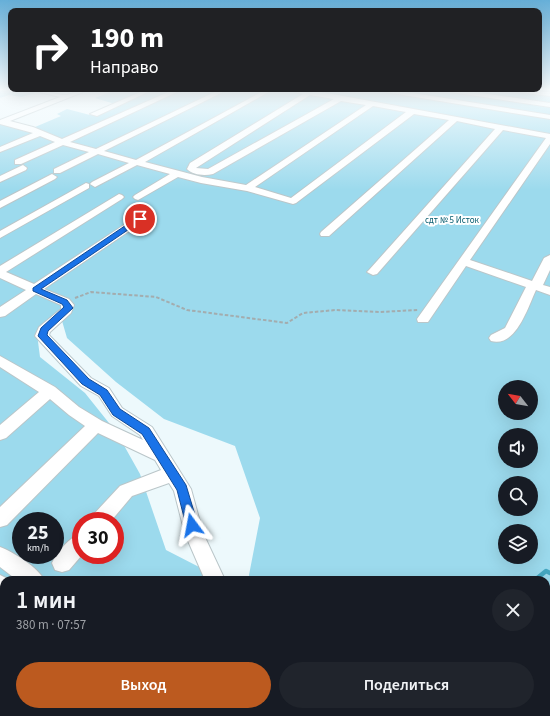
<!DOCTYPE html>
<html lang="ru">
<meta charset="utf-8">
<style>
:root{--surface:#171b24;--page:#20242c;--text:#f1f3f6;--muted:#9ea1a6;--accent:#bc5a1f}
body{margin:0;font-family:"Source Sans 3",sans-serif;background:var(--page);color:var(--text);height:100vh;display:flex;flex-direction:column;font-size:15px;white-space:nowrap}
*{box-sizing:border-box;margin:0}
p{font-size:13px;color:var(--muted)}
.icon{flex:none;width:22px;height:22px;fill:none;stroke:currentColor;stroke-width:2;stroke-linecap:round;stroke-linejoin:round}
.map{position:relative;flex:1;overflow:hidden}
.side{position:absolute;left:0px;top:576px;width:550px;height:140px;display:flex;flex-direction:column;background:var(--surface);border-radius:12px 12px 0 0;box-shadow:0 4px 16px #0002}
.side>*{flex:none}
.banner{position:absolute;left:8px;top:8px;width:534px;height:84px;border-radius:8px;box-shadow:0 4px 16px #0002;background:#202124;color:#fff;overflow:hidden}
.needle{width:26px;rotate:301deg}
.buttons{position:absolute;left:498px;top:380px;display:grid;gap:8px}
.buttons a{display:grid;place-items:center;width:40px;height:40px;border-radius:50%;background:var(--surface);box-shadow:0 4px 16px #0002;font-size:20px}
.speed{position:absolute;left:12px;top:512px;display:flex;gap:8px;font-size:20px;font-weight:700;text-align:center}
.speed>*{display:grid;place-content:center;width:52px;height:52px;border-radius:50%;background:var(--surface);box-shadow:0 4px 16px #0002;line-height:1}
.speed small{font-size:10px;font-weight:400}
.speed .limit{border:6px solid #d22;background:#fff;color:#111}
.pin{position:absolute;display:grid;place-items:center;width:34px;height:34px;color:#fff;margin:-17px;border:2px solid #fff;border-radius:50%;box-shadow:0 1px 4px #0007}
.me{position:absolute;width:44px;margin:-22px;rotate:347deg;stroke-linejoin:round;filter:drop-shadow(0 0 3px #0008)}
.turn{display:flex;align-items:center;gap:14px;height:84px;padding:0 16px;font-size:18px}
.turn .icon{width:52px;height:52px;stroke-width:2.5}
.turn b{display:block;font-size:28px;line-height:34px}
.round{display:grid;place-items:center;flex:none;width:42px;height:42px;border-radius:21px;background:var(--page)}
.overview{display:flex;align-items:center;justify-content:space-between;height:68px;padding:0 16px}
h1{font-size:24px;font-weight:600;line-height:30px}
.cta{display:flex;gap:8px;margin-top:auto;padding:8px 16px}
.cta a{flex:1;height:46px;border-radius:24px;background:var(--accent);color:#fff;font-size:16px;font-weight:600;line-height:46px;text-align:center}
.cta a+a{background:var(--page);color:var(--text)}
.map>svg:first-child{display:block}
.green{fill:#9cdaed;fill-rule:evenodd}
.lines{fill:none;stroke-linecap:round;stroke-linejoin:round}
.stream{stroke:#44a7c1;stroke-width:4.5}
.minor-casing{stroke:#bac6c9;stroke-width:2}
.path{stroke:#a3acae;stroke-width:2;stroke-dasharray:3.5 2;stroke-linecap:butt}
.minor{fill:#fff;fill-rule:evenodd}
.route{fill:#1a73e8;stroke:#114b97}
.labels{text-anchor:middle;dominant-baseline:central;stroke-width:4;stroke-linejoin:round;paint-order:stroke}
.far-park-label{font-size:9px;fill:#035a6d;stroke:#fff}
</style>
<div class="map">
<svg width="550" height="716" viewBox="0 0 550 716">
<rect width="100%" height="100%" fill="#edf9fc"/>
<path class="green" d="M 0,90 L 44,90 L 22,97 L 9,95 L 0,98 Z
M 115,90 C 124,90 143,93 150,90 L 550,90 L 550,716 L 495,716 L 489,712 L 546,712 L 546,580 L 250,580 L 249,575 L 260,518 L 235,446 L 164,419 L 116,382 L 67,338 L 60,314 L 37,334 L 40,357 L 85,393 L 117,433 L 140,474 L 166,550 L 203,569 L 207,580 L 4,580 L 4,712 L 195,712 L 201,716 L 0,716 L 0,124 L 28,130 L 61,116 L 57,114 L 67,109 L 90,115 L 115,104 L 95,98 ZM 505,387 L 531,387 L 531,413 L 505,413 ZM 505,435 L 531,435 L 531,461 L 505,461 ZM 505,483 L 531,483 L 531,509 L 505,509 ZM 21,521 L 55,521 L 55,555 L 21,555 ZM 81,521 L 115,521 L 115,555 L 81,555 ZM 505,531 L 531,531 L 531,557 L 505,557 Z"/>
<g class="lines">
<path class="stream" d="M 535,580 L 546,571 L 550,573
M 546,655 L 550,660
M 548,716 L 550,716"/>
<defs>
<path id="minor" d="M 31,90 C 43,88 54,95 66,95 C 74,94 80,89 88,90 L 10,121 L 33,127 L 62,139 L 173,90 L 180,90 L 179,91 L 70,142 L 96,149 L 219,90 L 226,90 L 225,91 L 104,151 L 136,160 L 265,90 L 272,90 L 145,162 L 202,177 L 246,185 L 366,105 L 341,101 L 213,174 C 204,176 193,175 187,169 L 190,163 L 303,94 L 292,91 L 291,90 L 310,90 L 550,134 L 550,144 L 470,260 L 532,281 L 544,258 L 550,255 L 550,270 L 543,285 L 550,287 L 550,295 L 536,290 C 528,307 516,348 491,341 L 489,338 L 491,335 L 505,328 L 526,287 L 466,266 L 428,322 L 418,322 L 417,319 L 546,138 L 503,130 L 377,274 L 373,275 L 367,272 L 369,270 L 495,129 L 457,121 L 329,236 L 321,236 L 320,234 L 321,232 L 449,120 L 414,114 L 296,203 L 293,204 L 247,191 L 201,183 L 178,177 L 138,200 L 135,199 L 133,197 L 135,195 L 170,174 L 137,165 L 95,187 L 90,184 L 92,182 L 129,163 L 98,154 L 60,173 L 54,173 L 54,169 L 89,152 L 63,145 L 21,164 L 15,164 L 15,160 L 55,142 L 40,136 L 0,152 L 0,147 L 33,133 L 0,124 L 0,120 L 60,97 ZM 310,95 L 334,99 L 208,169 L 196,168 ZM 373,106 L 406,112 L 291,198 L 255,187 Z
M 145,90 L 152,90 L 97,116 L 90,114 Z
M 382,90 L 394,90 L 550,115 L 550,119 L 385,92 Z
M 448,90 L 461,90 L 550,103 L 550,107 L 451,92 Z
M 515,90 L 550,92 L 550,96 L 518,92 Z
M 23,165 L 27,168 L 26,170 L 0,182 L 0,176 Z
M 52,174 L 57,177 L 55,179 L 0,208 L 0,201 Z
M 86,183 L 89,184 L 89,188 L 0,238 L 0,231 Z
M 119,194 L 122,195 L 124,197 L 122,199 L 6,272 L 34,284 L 136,217 L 144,217 L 145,219 L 144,221 L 44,289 L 69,299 L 74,305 L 71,313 L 50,332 L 49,335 L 91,378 L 109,388 L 122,408 L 152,427 L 191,489 L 203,533 L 225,580 L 205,580 L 185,534 L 174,491 L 169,483 L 132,496 L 111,521 L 91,521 L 93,515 L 120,486 L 161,470 L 155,460 L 98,433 L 7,525 L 0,527 L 0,507 L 85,426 L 69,415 L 50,399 L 6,438 L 0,440 L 0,425 L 39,392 L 0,367 L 0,356 L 55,387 L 79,407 L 102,421 L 143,440 L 140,435 L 112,416 L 99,396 L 81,386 L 35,336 L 39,327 L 61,309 L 61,305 L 36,294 L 5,316 L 0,317 L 0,307 L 26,290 L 0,278 L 0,266 Z
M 81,533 L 82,555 L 69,570 L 62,572 L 55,570 L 52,563 C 57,552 69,538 81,533 Z
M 0,547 C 13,552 39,568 44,580 L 17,580 L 0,567 Z
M 0,575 L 10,580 L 4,580 L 4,598 L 0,596 Z
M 5,712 L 31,712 L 29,716 L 3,716 Z
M 155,712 L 182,712 L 184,716 L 157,716 Z
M 209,712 L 238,712 L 240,716 L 211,716 Z"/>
</defs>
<use href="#minor" class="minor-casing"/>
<path class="path" d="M 75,298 L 91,292 L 156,297 L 187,310 L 287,323 L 303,313 L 336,310 L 379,312 L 418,310"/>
<use href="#minor" class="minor"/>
</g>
<linearGradient id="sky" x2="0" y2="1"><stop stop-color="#66afd8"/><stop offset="0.47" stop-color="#f7fcfe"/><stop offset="1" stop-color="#f7fcfe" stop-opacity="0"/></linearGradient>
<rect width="550" height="190" fill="url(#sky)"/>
<path class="route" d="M 138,217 L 144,219 L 41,289 L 67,300 L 73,308 L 48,331 L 47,335 L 89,379 L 107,390 L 120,409 L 149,428 L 186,485 L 198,525 L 196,529 L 192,530 L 187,529 L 186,525 L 177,490 L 142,434 L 113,415 L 100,395 L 82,384 L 38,336 L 41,328 L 64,307 L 62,304 L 33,291 L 33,288 Z"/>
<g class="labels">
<g class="far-park-label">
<text x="452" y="220">сдт № 5 Исток</text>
</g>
</g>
</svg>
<div class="buttons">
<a><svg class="needle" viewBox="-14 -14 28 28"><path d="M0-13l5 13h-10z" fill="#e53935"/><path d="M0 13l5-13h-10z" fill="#9ea1a6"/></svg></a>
<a><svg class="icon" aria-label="sound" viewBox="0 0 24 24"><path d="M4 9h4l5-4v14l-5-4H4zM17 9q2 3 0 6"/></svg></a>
<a><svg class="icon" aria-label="search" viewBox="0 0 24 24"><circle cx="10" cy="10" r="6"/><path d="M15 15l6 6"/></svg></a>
<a><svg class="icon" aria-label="layers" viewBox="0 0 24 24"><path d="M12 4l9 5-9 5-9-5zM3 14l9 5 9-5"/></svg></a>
</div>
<div class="speed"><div>25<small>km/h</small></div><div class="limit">30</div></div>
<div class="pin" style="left:140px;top:219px;background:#d93025"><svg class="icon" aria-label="arrive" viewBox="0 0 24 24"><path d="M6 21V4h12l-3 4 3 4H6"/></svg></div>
<svg class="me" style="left:192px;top:525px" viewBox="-20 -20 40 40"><path d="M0-17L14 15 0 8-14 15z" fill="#1a73e8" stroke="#fff" stroke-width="4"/></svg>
<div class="banner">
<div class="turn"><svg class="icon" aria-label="right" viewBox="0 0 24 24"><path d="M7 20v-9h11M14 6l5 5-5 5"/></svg><div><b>190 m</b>Направо</div></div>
</div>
<section class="side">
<div class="overview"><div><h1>1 мин</h1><p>380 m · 07:57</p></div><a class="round"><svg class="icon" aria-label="close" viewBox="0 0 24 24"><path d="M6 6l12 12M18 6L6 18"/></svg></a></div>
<div class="cta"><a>Выход</a><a>Поделиться</a></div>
</section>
</div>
